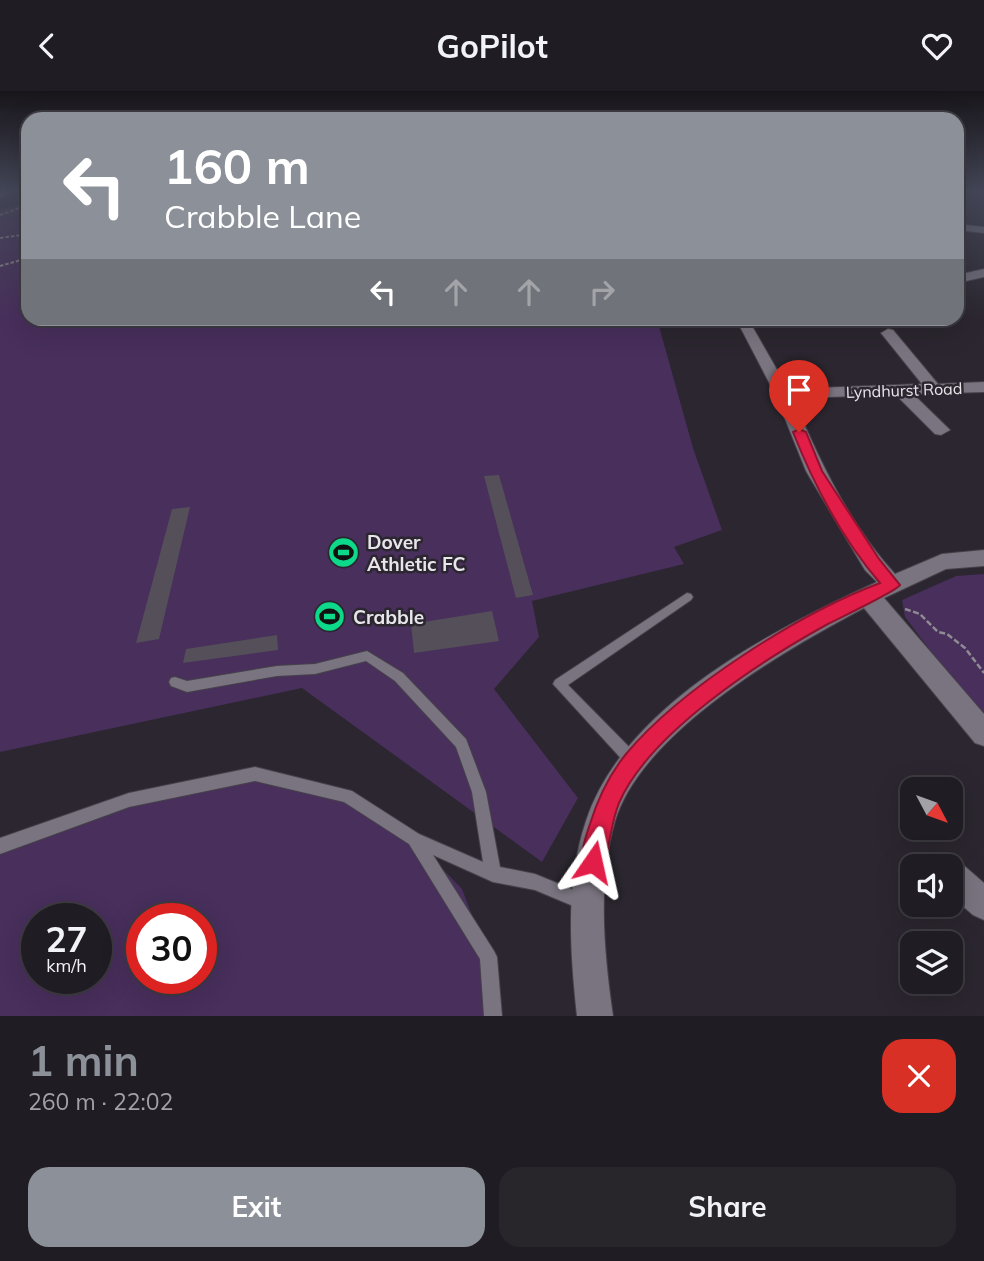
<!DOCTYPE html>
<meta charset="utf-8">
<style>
:root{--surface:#201c23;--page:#28252b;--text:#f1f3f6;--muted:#a2a1a6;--line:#3d3a41;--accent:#8c9099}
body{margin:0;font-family:Mulish,sans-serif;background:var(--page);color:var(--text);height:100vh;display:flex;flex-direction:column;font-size:26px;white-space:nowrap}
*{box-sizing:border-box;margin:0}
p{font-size:23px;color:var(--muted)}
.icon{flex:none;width:38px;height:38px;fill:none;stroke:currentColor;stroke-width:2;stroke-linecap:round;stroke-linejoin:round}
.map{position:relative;height:925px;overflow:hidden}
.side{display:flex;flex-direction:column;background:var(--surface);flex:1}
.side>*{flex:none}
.top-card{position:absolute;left:21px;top:21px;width:943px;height:214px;border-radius:21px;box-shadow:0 7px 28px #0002,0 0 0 2px var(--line);background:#8c9099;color:#fff;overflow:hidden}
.needle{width:46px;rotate:131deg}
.fabs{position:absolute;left:900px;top:686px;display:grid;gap:14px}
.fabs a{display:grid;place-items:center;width:63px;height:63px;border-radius:14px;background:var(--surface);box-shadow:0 7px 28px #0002,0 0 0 2px var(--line);font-size:35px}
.speed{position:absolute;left:21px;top:812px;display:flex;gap:14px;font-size:35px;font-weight:700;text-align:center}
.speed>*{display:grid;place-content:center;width:91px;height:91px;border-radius:50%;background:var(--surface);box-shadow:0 7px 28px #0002,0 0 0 2px var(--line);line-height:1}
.speed small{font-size:18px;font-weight:400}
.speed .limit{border:10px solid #d22;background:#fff;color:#111}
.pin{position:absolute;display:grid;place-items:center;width:60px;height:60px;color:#fff;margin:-72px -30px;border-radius:50% 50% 50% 0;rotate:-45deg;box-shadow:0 0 7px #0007}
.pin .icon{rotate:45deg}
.me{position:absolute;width:77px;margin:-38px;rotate:11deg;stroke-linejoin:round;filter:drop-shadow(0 0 5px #0008)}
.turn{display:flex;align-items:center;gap:24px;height:147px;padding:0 28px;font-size:32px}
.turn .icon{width:91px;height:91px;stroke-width:2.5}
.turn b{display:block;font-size:49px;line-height:60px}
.lanes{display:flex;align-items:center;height:66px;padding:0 28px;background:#0003;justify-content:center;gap:35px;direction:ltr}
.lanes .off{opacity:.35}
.round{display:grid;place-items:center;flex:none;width:74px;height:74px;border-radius:21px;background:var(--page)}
.summary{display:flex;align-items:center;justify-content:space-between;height:119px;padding:0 28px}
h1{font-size:42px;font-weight:700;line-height:52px;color:var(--accent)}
.cta{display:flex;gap:14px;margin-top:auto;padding:14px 28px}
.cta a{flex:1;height:80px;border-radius:21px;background:var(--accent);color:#fff;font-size:28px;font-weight:700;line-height:80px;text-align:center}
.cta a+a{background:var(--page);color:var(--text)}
header{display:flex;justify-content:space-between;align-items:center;height:91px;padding:0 28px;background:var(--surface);font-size:32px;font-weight:700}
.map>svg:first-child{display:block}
.green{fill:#482f5c;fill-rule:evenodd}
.building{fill:#544f59}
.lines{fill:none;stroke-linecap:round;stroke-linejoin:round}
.lane-casing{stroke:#46424a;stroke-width:2}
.street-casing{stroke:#46424a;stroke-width:2}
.path-far1{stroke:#8f8b92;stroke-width:2;stroke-dasharray:3.5 2;stroke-linecap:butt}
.path{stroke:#8f8b92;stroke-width:2.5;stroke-dasharray:6 2.5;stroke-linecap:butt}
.lane{fill:#79747f;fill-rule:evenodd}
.street{fill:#79747f;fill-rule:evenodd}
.route{fill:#e11d48;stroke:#92132f;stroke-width:2}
.labels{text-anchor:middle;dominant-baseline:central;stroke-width:5;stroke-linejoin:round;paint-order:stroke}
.far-street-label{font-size:16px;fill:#e8e5eb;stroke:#2b262f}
.poi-label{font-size:19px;font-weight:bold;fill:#e8e5eb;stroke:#2b262f;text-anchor:start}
</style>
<header><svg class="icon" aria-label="back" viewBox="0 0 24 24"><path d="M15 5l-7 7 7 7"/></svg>GoPilot<svg class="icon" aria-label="heart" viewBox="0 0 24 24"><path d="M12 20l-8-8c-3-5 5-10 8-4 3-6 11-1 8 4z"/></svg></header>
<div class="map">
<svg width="984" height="925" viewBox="0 0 984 925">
<rect width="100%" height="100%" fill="#2b262f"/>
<path class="green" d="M 28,111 L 28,228 L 657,228 L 693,357 L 722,439 L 674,456 L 684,473 L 532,510 L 539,546 L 494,598 L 578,707 L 542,771 L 302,597 L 0,661 L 0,119 Z
M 984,483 L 984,631 L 905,526 L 902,509 L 956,485 Z
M 255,683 L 347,705 L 414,748 L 462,798 L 488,866 L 493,925 L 0,925 L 0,755 L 129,709 ZM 37,828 L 96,828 L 96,887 L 37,887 ZM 142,828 L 201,828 L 201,887 L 142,887 Z"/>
<path class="building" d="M 499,384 L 533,504 L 516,507 L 484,385 Z
M 190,416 L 159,548 L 136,552 L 172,418 Z
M 492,520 L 499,550 L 414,562 L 411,533 Z
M 277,544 L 278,559 L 183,572 L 186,558 Z"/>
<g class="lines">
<defs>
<path id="lane" d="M 687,502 L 691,503 L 693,506 L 691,509 L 568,594 L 638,665 L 640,670 L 638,675 L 633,677 L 628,675 L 553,593 L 555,589 Z
M 367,560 L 403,582 L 466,648 L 486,701 L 500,776 L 535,783 L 591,806 L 593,812 L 591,818 L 585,820 L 535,799 L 493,791 L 433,764 L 494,860 L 497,866 L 502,925 L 484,925 L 480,868 L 409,753 L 344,711 L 255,690 L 129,716 L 0,763 L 0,747 L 129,702 L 255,676 L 352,700 L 419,743 L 483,771 L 472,701 L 456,656 L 395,590 L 366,570 L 315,583 L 277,585 L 187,601 L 171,595 L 169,591 L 171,587 L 175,586 L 187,590 L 277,575 L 315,573 Z"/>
<path id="street" d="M 0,101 L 15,101 L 0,106 Z
M 957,133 L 984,136 L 984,142 L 957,139 Z
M 984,178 L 984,186 L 957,192 L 957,184 Z
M 736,228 L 748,228 L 788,298 L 922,293 L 881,242 L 888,238 L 893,239 L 938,293 L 984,291 L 984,301 L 913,303 L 950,339 L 941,344 L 935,343 L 896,304 L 793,307 C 819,369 849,433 895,483 L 942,463 L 984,459 L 984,475 L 946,478 L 884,507 L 984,623 L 984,655 L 975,652 L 864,517 C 786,558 642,641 615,730 C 597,792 604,862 613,925 L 577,925 C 570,861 565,792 586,730 C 624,614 774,538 877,491 L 865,479 L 806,380 L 775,303 Z
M 950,767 L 961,772 L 984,792 L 984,829 L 973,824 L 950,804 L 950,775 L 938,775 Z"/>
</defs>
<use href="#lane" class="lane-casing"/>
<use href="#street" class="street-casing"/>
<path class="path-far1" d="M 0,124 L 28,114
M 0,147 L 28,143
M 0,175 L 28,167"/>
<path class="path" d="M 905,518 L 920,523 L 938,541 L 947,543 L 965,557 L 984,582"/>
<use href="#lane" class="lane"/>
<use href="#street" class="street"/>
</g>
<linearGradient id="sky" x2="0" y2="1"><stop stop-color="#18151a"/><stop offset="0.44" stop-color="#444758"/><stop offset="1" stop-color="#444758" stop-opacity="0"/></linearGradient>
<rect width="984" height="230" fill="url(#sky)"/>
<path class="route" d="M 799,338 L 806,341 L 822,380 L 879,468 L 900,494 C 897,500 837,528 826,534 C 761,570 649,642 619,712 C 610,734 610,758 602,779 L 593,782 L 585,779 C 579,764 585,748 590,733 C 598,707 609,684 626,663 C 681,597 800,522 880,492 C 843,449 814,394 793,341 Z"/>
<defs>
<symbol id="stadium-disc" viewBox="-11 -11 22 22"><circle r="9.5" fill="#0dd98a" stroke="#2b262f"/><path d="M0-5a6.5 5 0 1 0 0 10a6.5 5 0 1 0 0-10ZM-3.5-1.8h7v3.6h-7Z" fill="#111"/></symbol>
</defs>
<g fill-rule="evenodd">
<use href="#stadium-disc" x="326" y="444" width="35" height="35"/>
<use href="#stadium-disc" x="312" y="508" width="35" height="35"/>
</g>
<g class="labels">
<g class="far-street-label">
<text transform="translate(904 299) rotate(-2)">Lyndhurst Road</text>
</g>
<g class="poi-label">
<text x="367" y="451">Dover<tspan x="367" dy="22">Athletic FC</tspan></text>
<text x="353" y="526">Crabble</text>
</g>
</g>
</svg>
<div class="fabs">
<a><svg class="needle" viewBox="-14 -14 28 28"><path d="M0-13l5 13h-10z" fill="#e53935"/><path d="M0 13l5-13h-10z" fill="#a2a1a6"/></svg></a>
<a><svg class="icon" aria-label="sound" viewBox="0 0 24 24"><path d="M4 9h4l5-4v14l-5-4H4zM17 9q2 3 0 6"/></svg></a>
<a><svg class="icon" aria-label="layers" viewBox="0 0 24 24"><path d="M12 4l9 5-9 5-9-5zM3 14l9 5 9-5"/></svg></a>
</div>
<div class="speed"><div>27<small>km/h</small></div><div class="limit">30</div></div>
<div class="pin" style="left:799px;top:341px;background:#d93025"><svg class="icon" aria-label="arrive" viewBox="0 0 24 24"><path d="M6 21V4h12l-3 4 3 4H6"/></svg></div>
<svg class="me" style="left:593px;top:771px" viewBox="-20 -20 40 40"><path d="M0-17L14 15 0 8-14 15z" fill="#e11d48" stroke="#fff" stroke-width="4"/></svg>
<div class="top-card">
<div class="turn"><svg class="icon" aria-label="left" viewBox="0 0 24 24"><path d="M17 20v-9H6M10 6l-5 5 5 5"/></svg><div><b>160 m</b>Crabble Lane</div></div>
<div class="lanes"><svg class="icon" aria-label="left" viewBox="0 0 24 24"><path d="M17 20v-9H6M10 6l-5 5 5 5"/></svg><svg class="icon off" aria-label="ahead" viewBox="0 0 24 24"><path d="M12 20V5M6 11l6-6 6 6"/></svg><svg class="icon off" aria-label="ahead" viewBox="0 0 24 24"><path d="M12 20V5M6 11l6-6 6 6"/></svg><svg class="icon off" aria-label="right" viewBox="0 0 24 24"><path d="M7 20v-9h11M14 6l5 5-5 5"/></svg></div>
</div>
</div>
<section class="side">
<div class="summary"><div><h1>1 min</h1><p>260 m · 22:02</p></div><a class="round" style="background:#d93025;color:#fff"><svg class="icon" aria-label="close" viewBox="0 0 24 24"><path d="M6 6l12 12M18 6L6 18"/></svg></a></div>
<div class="cta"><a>Exit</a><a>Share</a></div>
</section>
